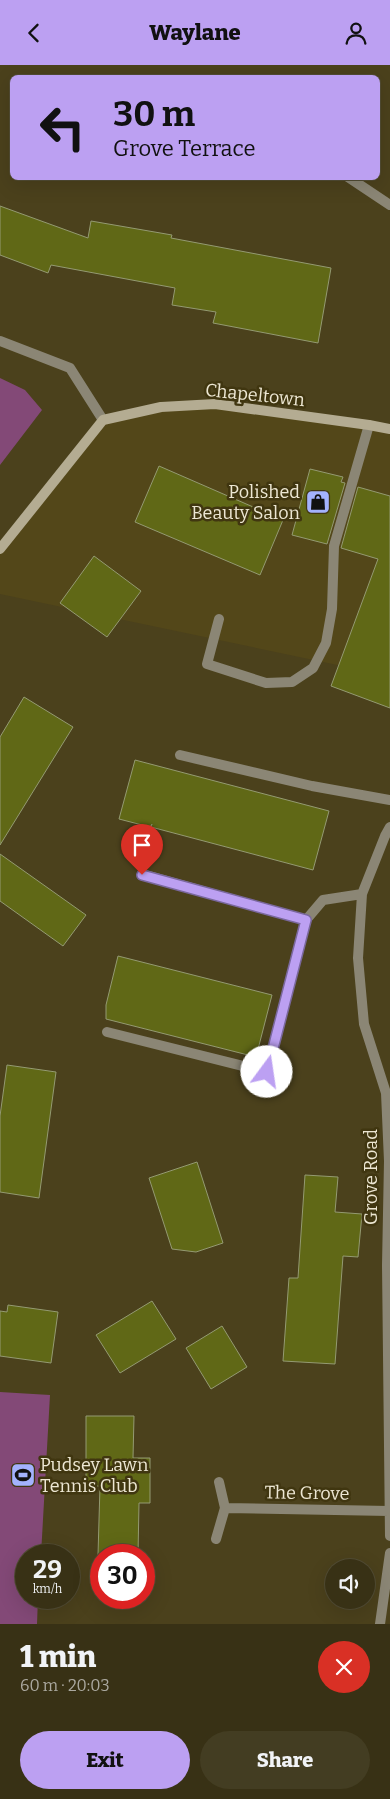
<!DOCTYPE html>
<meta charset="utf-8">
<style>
:root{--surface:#383115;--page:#433d22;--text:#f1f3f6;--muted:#aba9a0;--line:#524c34;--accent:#bca0f2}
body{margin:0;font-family:Bitter,serif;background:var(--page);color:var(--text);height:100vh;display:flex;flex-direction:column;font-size:19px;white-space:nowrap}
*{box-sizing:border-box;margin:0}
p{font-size:16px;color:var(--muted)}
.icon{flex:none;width:28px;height:28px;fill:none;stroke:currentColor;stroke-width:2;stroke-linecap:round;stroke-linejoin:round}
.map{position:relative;height:1559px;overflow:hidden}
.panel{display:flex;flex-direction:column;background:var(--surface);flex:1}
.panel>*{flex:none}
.guide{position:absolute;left:10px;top:10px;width:370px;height:105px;border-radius:8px;box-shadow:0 5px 20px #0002,0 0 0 1px var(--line);background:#bca0f2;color:#111;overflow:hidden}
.fabs{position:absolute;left:325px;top:1494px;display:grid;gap:10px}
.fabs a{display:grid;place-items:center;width:50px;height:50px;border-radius:50%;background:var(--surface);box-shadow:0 5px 20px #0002,0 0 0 1px var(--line);font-size:25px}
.speed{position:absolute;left:15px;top:1479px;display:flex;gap:10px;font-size:25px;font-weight:700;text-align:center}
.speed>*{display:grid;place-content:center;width:65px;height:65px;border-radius:50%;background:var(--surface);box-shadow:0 5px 20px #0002,0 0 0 1px var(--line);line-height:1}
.speed small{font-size:12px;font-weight:400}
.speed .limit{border:8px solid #d22;background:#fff;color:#111}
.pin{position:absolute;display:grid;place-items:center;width:42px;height:42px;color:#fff;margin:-51px -21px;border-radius:50% 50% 50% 0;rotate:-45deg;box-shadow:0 0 5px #0007}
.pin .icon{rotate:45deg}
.me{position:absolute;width:55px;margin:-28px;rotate:14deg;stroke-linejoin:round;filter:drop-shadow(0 0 4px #0008)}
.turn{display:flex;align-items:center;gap:18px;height:105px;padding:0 20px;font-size:22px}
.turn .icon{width:65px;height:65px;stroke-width:2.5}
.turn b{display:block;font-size:35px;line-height:42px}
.round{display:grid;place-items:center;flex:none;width:52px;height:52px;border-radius:26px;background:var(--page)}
.overview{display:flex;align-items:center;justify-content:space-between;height:85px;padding:0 20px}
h1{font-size:30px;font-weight:800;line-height:38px}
.action{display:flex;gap:10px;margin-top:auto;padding:10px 20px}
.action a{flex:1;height:58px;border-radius:30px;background:var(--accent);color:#111;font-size:20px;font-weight:800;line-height:58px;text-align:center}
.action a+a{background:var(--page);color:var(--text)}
header{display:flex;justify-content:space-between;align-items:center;height:65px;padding:0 20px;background:var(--accent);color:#111;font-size:22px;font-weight:800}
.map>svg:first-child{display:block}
.built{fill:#534719}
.green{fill:#834977}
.building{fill:#606816;stroke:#949a72}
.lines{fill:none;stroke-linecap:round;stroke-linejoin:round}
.service{stroke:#8b8675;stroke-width:10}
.minor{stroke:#8b8675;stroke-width:10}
.secondary{stroke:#b4ac92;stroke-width:10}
.route-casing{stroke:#7a689d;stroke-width:12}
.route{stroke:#bca0f2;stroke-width:9}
.labels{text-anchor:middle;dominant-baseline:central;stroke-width:5;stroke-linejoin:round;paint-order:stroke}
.street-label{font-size:18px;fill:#ede7d3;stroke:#403610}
.poi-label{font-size:18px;fill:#ede7d3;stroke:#403610;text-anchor:end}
</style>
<header><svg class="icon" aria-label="back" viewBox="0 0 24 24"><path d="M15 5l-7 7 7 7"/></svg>Waylane<svg class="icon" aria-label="person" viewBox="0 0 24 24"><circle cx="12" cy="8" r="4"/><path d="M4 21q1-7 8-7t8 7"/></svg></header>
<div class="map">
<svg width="390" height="1559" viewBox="0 0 390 1559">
<rect width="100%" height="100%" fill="#4b411c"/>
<path class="built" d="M 215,339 L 388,364 L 390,358 L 390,611 L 0,529 L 0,484 L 103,355 Z"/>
<path class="green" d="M 0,313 L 25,325 L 42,345 L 0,400 Z
M 0,1327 L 50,1330 L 41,1490 L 26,1490 L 26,1532 L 38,1533 L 37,1559 L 0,1559 Z"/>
<path class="building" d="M 0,141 L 88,173 L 91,156 L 172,170 L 171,173 L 331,203 L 318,278 L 213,258 L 216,247 L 172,240 L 175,223 L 51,200 L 48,208 L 0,190 Z
M 159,401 L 283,455 L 260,510 L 135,457 Z
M 310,404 L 343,412 L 341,417 L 345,418 L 327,479 L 292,470 Z
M 358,422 L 390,431 L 390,643 L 331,621 L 378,494 L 341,483 Z
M 94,491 L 141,526 L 107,572 L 60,538 Z
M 24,632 L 73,662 L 0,780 L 0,672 Z
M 135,695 L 329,746 L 313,805 L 151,762 L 152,759 L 150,762 L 119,754 Z
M 0,789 L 86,850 L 63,881 L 0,836 Z
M 118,891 L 272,930 L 256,992 L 106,954 L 106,940 Z
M 7,1000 L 56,1007 L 39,1133 L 0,1127 L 0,1051 Z
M 197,1097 L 223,1178 L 196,1187 L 172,1184 L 149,1113 Z
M 305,1110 L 338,1112 L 335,1147 L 362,1149 L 358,1192 L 343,1191 L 335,1299 L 283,1296 L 289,1213 L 298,1213 Z
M 152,1236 L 176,1274 L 120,1308 L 96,1270 Z
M 8,1240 L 58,1247 L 51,1298 L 0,1291 L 0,1246 L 7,1247 Z
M 222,1261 L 247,1302 L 211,1324 L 186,1283 Z
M 86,1351 L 134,1351 L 133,1393 L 150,1393 L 150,1438 L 139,1438 L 138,1490 L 98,1490 L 100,1421 L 86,1421 Z"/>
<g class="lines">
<path class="service" d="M 219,554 L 207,599 L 266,618 L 292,617 L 313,603 L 326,578 L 332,544 L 334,481 L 369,360
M 180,690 L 312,721 L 390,735"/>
<path class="minor" d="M 348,112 L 390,140
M 0,276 L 70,303 L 103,355
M 390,762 L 385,771 L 362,829 L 358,893 L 364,959 L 386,1028 L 389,1096 L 387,1200 L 390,1471
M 142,809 L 306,855 L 323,835 L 362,829
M 107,967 L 267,1007 L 306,855
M 225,1443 L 389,1446
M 216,1474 L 225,1443 L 219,1417
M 380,1559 L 390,1488"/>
<path class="secondary" d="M 0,484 L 103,355 L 161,342 L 215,339 L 369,360 L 390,364"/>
</g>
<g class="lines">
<defs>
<path id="route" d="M 142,810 L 306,855 L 267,1007"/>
</defs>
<use href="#route" class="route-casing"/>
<use href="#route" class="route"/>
</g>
<defs>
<symbol id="shop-square" viewBox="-11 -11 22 22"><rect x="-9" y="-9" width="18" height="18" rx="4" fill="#a3b2fd" stroke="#403610"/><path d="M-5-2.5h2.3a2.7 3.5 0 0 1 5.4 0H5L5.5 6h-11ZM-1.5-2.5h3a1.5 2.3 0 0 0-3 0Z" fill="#111"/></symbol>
<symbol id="stadium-square" viewBox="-11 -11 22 22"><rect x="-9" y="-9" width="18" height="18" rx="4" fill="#a3b2fd" stroke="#403610"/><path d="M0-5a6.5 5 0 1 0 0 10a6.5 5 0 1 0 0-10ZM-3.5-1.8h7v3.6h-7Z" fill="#111"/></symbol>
</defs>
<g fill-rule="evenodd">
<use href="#shop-square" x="304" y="423" width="28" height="28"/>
<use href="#stadium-square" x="9" y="1396" width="28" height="28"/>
</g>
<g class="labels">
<g class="street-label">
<text transform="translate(255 330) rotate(6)">Chapeltown</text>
<text transform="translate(371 1112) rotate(-90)">Grove Road</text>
<text transform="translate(307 1428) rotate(1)">The Grove</text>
</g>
<g class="poi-label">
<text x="300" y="427">Polished<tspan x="300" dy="21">Beauty Salon</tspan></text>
<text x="40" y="1400" text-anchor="start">Pudsey Lawn<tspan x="40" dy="21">Tennis Club</tspan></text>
</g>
</g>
</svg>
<div class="fabs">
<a><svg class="icon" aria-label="sound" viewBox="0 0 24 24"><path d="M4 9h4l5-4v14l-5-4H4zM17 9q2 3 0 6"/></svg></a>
</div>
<div class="speed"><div>29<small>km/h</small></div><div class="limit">30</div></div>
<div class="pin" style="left:142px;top:810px;background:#d93025"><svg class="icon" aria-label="arrive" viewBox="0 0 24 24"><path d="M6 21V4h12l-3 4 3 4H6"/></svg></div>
<svg class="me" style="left:267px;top:1007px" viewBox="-20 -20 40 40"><circle r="19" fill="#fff"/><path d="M0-13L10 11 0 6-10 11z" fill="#bca0f2"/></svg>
<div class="guide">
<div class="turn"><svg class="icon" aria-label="left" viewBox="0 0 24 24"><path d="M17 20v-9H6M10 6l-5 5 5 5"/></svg><div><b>30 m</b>Grove Terrace</div></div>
</div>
</div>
<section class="panel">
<div class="overview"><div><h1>1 min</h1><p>60 m · 20:03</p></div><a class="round" style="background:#d93025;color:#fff"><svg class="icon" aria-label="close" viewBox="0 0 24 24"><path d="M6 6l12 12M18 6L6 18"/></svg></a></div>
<div class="action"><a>Exit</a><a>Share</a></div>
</section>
